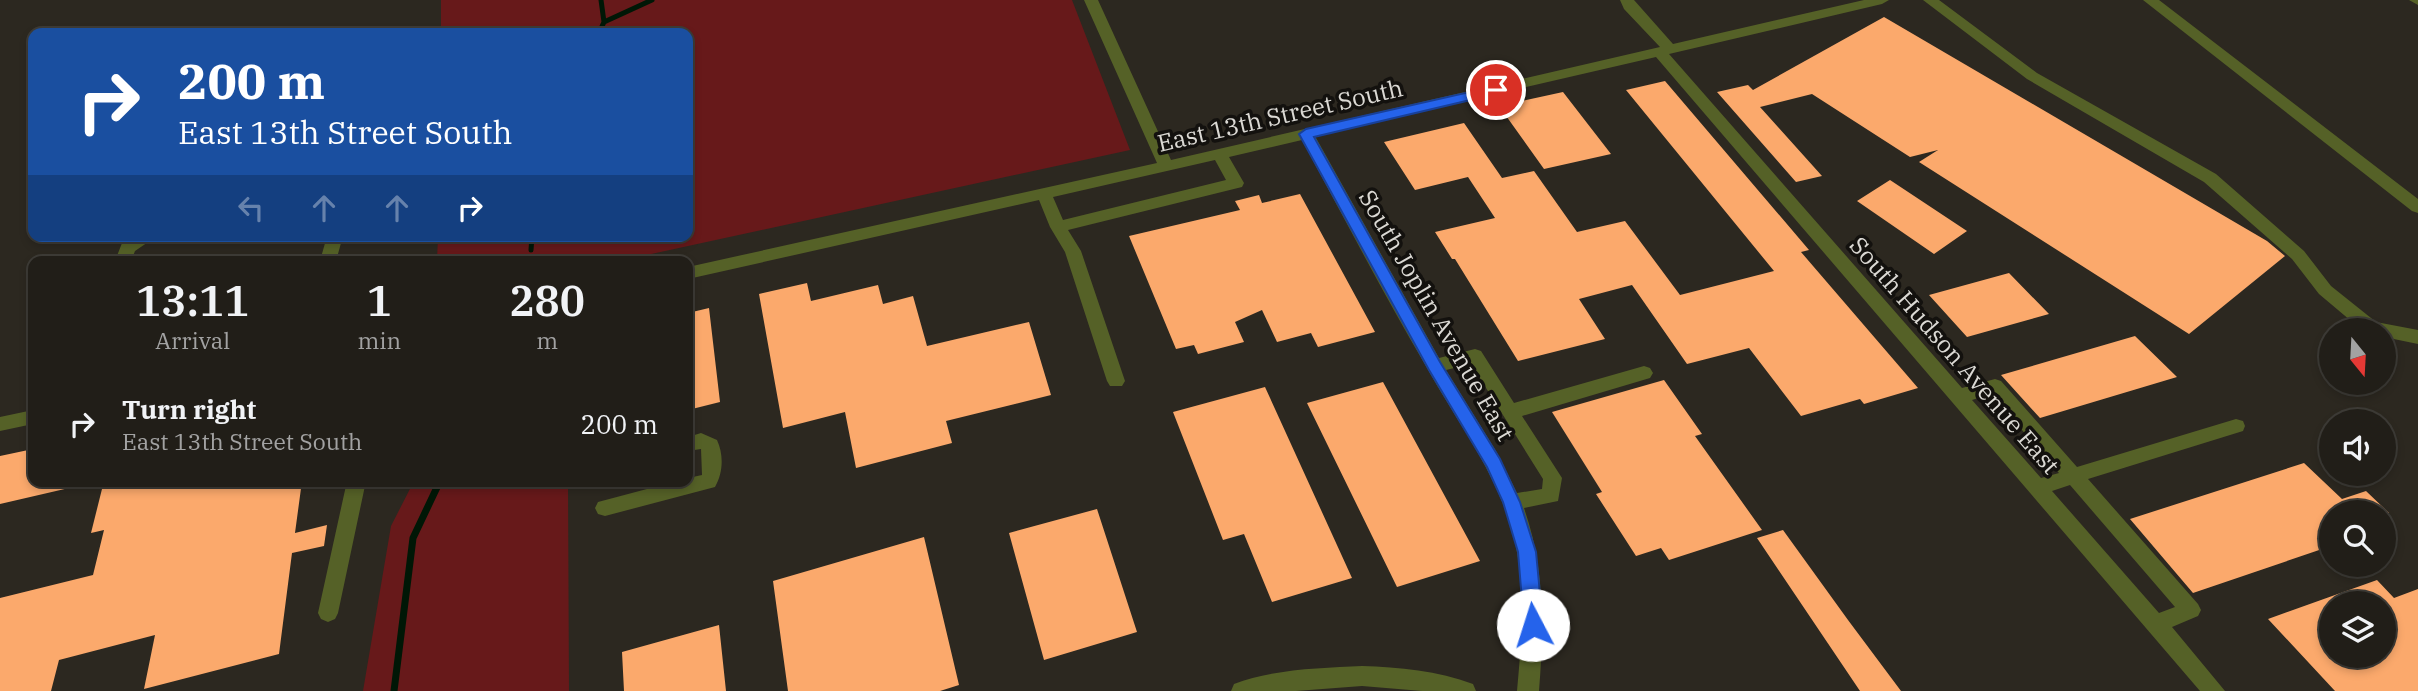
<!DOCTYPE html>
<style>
:root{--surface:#211e18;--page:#2d2b25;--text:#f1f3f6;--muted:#a2a2a2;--line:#3e3c37}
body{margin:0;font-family:"IBM Plex Serif",serif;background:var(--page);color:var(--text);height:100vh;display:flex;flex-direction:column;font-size:26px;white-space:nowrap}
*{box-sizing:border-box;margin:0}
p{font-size:23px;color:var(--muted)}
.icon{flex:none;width:38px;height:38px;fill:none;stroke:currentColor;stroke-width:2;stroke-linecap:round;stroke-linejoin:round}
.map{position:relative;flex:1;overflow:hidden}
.sheet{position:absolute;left:28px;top:256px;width:665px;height:231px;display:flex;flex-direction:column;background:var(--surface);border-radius:14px;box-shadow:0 4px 10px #0003,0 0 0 2px var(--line)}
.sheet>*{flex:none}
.top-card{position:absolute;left:28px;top:28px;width:665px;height:214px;border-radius:14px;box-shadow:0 4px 10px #0003,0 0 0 2px var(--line);background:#1a4fa0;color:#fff;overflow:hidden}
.needle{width:46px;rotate:162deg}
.fabs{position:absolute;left:2319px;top:318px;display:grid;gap:14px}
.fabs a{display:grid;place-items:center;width:77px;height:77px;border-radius:50%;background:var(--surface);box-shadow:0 4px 10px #0003,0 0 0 2px var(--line);font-size:35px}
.pin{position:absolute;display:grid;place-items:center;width:60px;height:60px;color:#fff;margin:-30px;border:4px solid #fff;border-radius:50%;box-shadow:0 2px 7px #0007}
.me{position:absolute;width:77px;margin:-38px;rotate:355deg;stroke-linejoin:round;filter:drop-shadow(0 0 5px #0008)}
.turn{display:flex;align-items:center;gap:24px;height:147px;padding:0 35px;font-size:32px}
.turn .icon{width:91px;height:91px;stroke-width:2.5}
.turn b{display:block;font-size:49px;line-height:60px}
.lanes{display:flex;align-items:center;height:66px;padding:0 35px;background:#0003;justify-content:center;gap:35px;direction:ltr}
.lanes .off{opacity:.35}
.eta{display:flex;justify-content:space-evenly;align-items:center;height:119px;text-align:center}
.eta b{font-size:42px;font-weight:600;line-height:49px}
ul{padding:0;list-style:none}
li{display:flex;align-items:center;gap:21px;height:98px;padding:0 35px}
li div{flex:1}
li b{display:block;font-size:26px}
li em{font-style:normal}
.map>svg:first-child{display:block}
.green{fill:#67191a}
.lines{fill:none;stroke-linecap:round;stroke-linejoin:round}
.stream-far1{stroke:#001706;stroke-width:5}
.stream{stroke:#001706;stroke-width:7}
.building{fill:#fba96c;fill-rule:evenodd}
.minor{fill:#556127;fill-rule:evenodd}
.route{fill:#2563eb;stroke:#184099;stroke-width:2}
.labels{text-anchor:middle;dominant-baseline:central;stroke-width:7;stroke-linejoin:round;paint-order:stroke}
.street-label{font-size:24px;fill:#dbd9d4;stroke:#13110e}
</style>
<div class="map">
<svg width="2418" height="691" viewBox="0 0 2418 691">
<rect width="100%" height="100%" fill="#2c2820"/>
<path class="green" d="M 441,0 L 1072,0 L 1130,150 L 619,261 L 437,261 L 438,236 L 688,236 L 688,33 L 441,33 Z
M 414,481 L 568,481 L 569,691 L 363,691 L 391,526 Z"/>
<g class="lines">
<path class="stream-far1" d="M 604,22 L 652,0
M 599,33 L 604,22 L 601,0
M 531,250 L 532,236"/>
<path class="stream" d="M 394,691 L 413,538 L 440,481"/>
</g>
<path class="building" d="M 1884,17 L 2267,241 L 2285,256 L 2189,334 L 1919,162 L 1938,150 L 1910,157 L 1812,94 L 1760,107 L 1822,176 L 1796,182 L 1717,92 L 1748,85 L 1753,90 Z
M 1665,81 L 1809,250 L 1801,252 L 1918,388 L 1864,404 L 1860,399 L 1801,416 L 1749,348 L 1687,364 L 1632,285 L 1579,299 L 1605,339 L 1518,361 L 1455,259 L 1452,259 L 1435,232 L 1495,218 L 1468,177 L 1415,190 L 1384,142 L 1464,123 L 1502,178 L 1534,171 L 1577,232 L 1625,221 L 1680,295 L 1774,271 L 1626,90 Z
M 1563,92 L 1611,154 L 1544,169 L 1499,106 Z
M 1890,180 L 1967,231 L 1934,254 L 1857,201 Z
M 1300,194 L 1375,332 L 1318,347 L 1311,333 L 1277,342 L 1262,310 L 1235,322 L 1244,342 L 1198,354 L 1194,345 L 1176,349 L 1129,236 L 1240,210 L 1235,201 L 1259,195 L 1262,203 Z
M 2009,273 L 2049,314 L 1967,337 L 1929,295 Z
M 807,283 L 811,301 L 878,285 L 883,304 L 913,296 L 927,346 L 1029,322 L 1051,395 L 946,421 L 952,443 L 856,468 L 845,412 L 783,428 L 759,294 Z
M 709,308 L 720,402 L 688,410 L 688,313 Z
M 2135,336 L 2177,377 L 2040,418 L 2001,375 Z
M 1664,380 L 1702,434 L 1695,436 L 1762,530 L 1669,560 L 1661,548 L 1636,556 L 1596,494 L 1602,492 L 1552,412 Z
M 1383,382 L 1480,561 L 1397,587 L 1307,403 Z
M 1265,387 L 1352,578 L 1272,602 L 1244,534 L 1223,540 L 1173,412 Z
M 33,449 L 33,481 L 68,481 L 69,488 L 0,504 L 0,456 Z
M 2304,463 L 2342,499 L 2366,491 L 2389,513 L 2331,513 L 2331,546 L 2193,593 L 2130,519 Z
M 104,481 L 302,481 L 295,533 L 327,525 L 324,546 L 292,553 L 279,654 L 144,689 L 155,635 L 59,660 L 51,691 L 0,691 L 0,598 L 93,575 L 104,530 L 91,533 Z
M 1097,509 L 1137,632 L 1044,660 L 1009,533 Z
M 1783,530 L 1848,620 L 1901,691 L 1860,691 L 1757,538 Z
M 924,537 L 959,685 L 940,691 L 788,691 L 773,581 Z
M 2377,580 L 2394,598 L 2418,589 L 2418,691 L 2335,691 L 2268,619 ZM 2331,604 L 2384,604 L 2384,656 L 2331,656 Z
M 719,625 L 726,691 L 624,691 L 622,652 Z"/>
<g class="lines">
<path class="minor" d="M 1084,0 L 1098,0 L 1171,160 L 1660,47 L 1624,9 L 1620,0 L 1634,0 L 1673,44 L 1864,0 L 1889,0 L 1882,4 L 1669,54 L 1962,388 L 1995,379 L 2001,381 L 2077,467 L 2236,419 L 2243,421 L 2245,426 L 2243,431 L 2088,479 L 2198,604 L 2201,610 L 2198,616 L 2172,627 L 2225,691 L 2200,691 L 1656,57 L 1315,136 L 1439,358 L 1475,349 L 1481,351 L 1514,403 L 1644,366 L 1650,368 L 1653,373 L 1650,378 L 1522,416 L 1562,478 L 1558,501 L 1524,508 C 1545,568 1544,628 1539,691 L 1517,691 C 1522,636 1527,581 1511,527 C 1494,469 1456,420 1427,368 C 1383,293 1343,216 1302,140 L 1229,157 L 1244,183 L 1242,187 L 1068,230 L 1081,251 L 1125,381 L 1122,386 L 1110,386 L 1107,381 L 1065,252 L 1050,227 L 1039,200 L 688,279 L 688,267 L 1157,163 ZM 1215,160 L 1226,180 L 1063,220 L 1053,197 ZM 1471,364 L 1543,479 L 1542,489 L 1517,493 L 1496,451 L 1446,370 ZM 1991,394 L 2059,473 L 2041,478 L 1972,400 ZM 2070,485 L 2175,607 L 2159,613 L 2052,491 Z
M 1923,0 L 1939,0 L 2037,73 L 2216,174 L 2304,251 L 2331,286 L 2376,322 L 2418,330 L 2418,344 L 2384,337 L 2384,331 L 2363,331 L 2319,294 L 2292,259 L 2204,182 L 2027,79 Z
M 2143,0 L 2159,0 L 2418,199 L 2418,213 L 2412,211 Z
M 2409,0 L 2418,0 L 2418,5 Z
M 135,236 L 157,236 L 135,251 L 131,261 L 115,261 L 122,243 Z
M 327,236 L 343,236 L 336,261 L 320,261 Z
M 33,410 L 33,424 L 0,431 L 0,417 Z
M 701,433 L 717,440 C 724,455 723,473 715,487 L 605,516 L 598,514 L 595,508 L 598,502 L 677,481 L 688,481 L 688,478 L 702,475 L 701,449 L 688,451 L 688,437 Z
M 347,481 L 366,481 L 338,613 L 335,619 L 328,622 L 321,619 L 318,613 Z
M 1362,666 C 1399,667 1438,671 1473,684 L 1476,691 L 1422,691 L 1362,686 L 1296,691 L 1231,691 L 1234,684 C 1273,669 1321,668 1362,666 Z"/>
</g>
<path class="route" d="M 1496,86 L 1502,90 L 1500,93 L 1314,137 L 1440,362 L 1500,459 L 1520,502 L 1536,552 L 1543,625 L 1540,631 L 1533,634 L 1527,631 L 1524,625 L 1518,552 L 1503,502 L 1487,467 L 1429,370 L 1299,134 L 1306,129 Z"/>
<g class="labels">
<g class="street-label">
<text transform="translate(1280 115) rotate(-13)">East 13th Street South</text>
<text transform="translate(1437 315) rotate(60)">South Joplin Avenue East</text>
<text transform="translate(1955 355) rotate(49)">South Hudson Avenue East</text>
</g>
</g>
</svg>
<div class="fabs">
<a><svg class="needle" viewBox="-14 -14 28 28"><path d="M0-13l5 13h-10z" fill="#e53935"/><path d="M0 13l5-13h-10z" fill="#a2a2a2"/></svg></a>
<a><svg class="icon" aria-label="sound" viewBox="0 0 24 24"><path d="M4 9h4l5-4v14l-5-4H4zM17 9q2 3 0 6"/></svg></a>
<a><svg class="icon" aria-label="search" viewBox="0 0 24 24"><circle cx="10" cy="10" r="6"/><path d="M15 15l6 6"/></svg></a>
<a><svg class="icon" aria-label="layers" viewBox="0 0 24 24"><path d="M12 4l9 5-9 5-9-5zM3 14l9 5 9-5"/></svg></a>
</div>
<div class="pin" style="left:1496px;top:90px;background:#d93025"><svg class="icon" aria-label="arrive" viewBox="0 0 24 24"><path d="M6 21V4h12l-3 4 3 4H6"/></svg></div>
<svg class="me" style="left:1533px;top:625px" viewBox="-20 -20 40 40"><circle r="19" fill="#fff"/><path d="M0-13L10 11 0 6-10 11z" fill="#2563eb"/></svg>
<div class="top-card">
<div class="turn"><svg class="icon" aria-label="right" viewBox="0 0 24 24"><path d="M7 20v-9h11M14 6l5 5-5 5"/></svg><div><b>200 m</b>East 13th Street South</div></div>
<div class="lanes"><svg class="icon off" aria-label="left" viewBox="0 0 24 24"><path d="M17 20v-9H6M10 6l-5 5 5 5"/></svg><svg class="icon off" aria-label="ahead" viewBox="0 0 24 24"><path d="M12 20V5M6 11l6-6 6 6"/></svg><svg class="icon off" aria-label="ahead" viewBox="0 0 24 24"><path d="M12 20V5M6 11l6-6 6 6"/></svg><svg class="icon" aria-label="right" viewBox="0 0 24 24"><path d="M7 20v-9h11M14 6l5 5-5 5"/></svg></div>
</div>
<section class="sheet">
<div class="eta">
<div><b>13:11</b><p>Arrival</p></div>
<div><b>1</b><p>min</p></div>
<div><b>280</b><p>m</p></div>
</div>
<ul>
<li><svg class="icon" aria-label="right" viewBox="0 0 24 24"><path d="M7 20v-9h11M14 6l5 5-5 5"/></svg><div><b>Turn right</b><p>East 13th Street South</p></div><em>200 m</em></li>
</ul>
</section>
</div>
